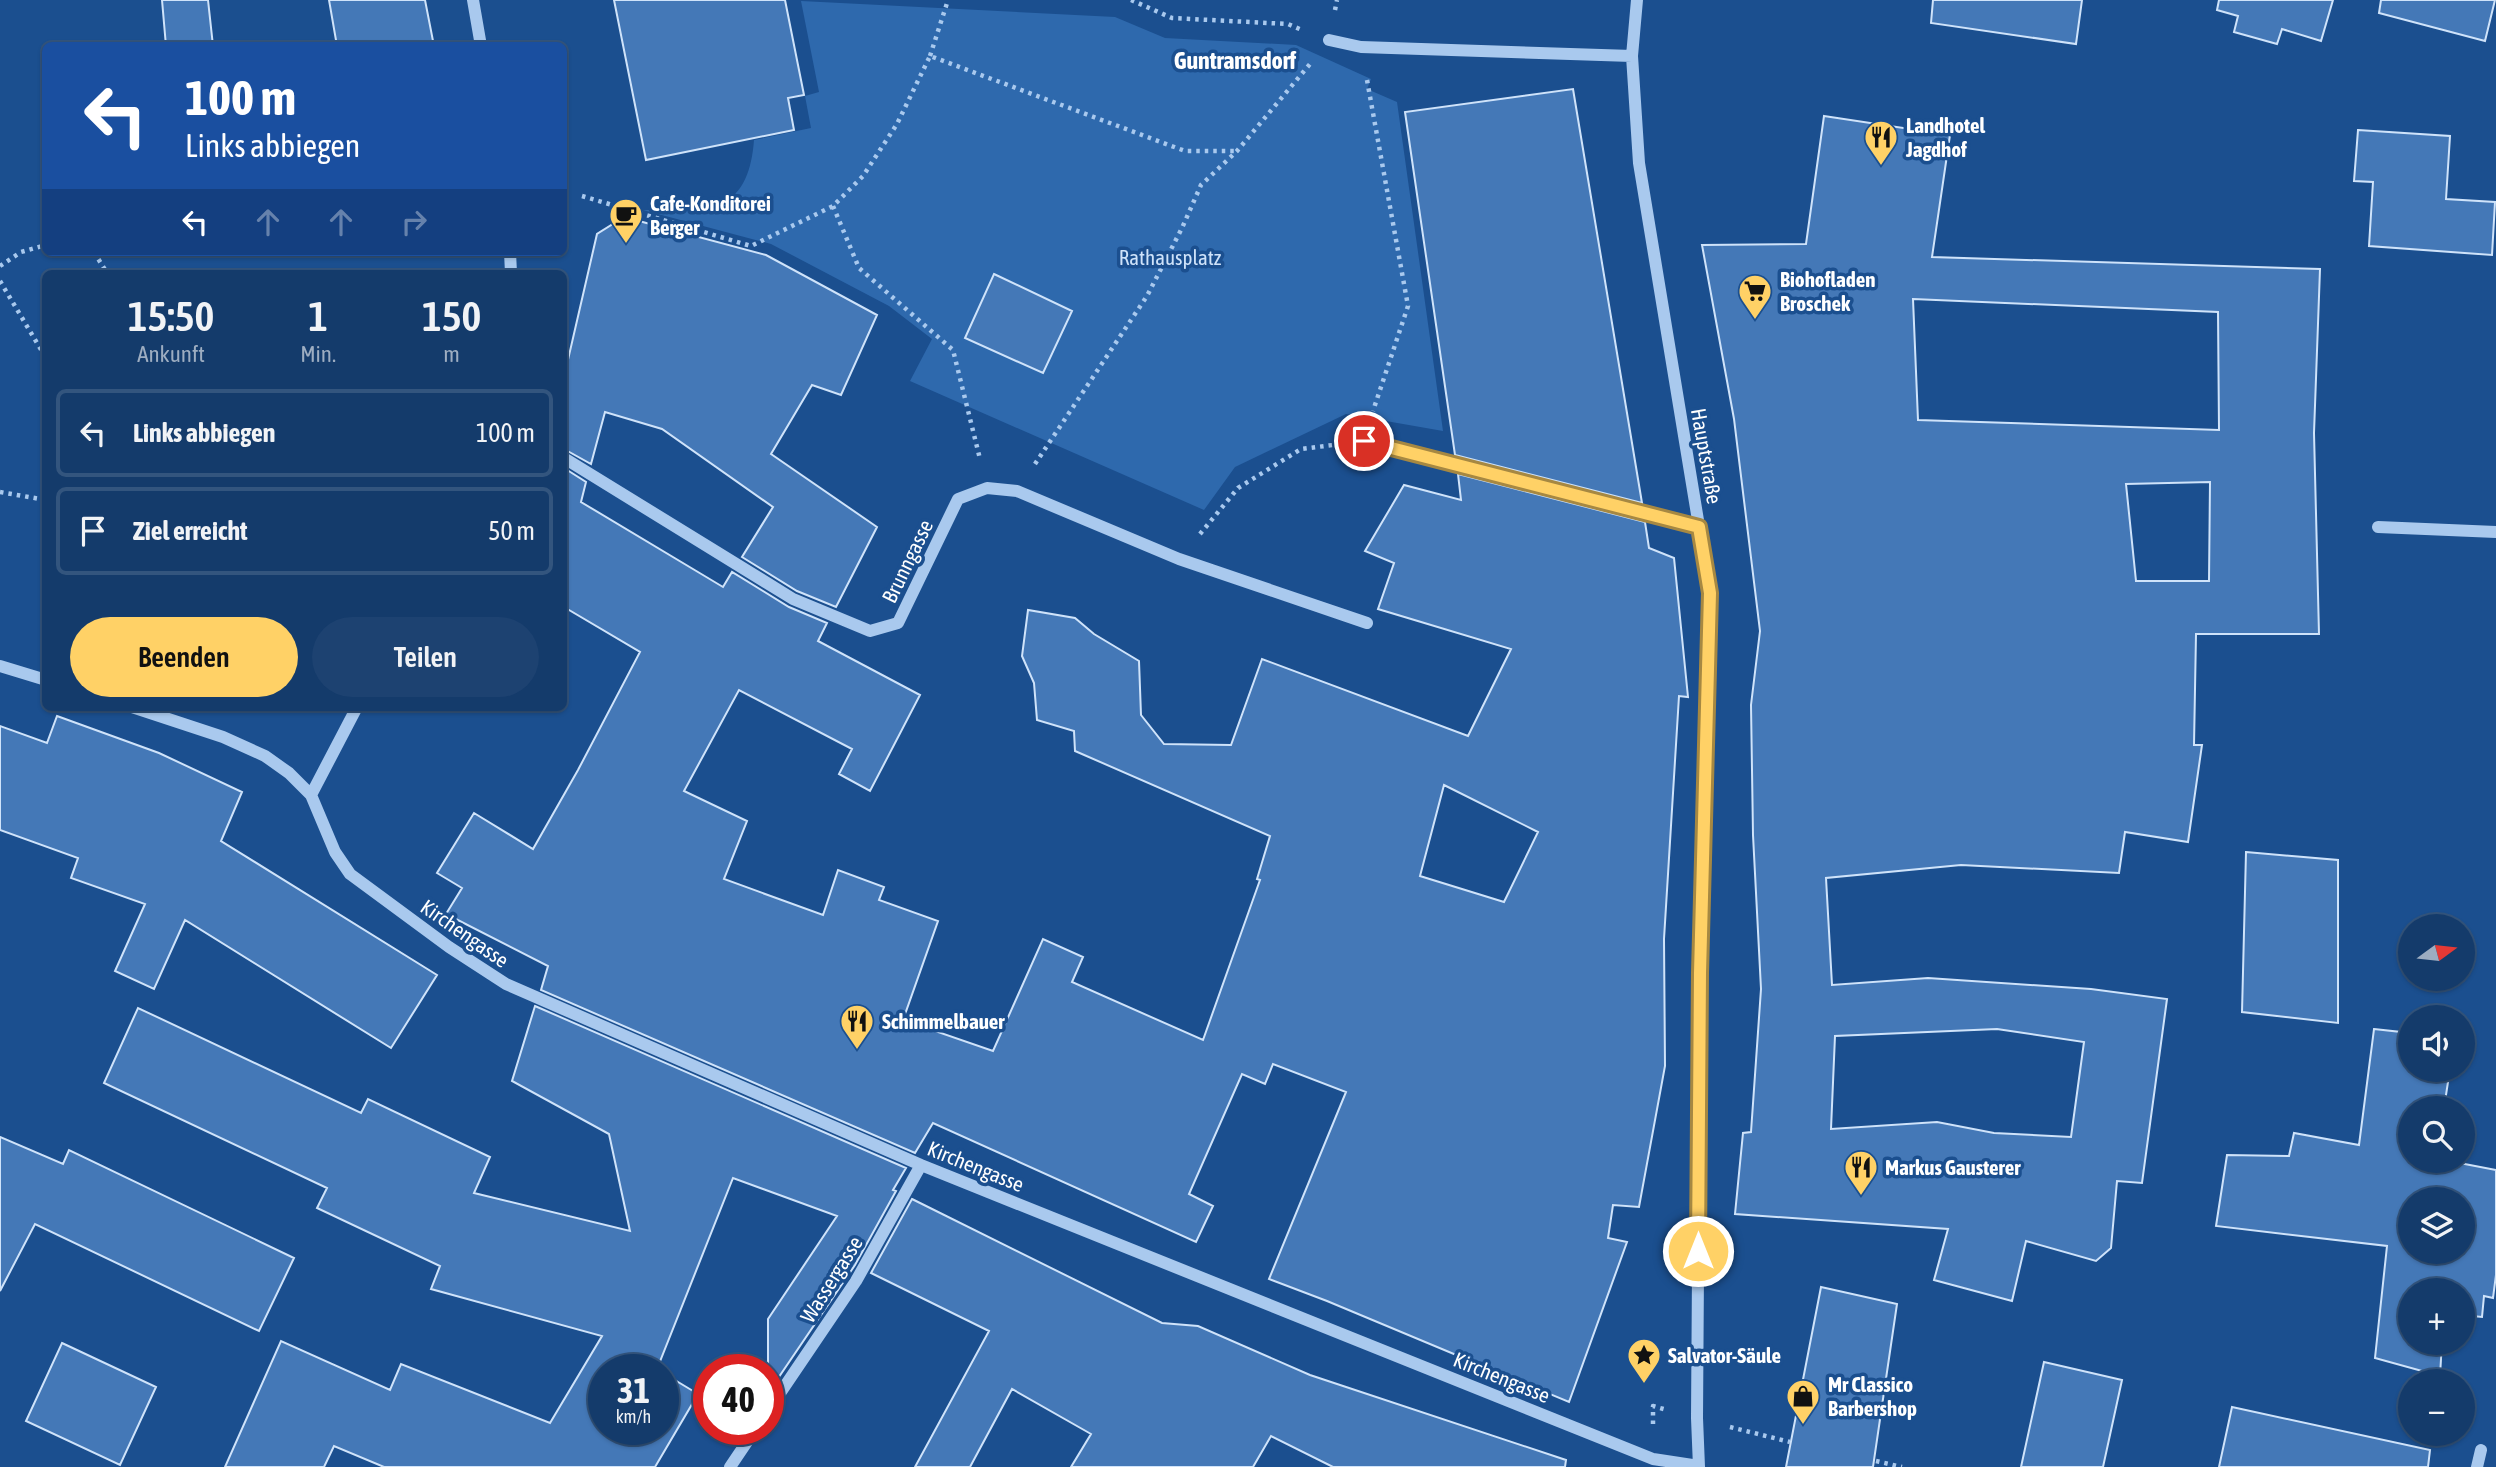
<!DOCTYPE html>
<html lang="de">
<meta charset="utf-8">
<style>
:root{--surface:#143b6b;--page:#1d4271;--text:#f1f3f6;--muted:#9dadc1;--line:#33557e;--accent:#ffd166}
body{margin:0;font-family:"Asap Condensed",sans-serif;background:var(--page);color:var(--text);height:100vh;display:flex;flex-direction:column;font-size:26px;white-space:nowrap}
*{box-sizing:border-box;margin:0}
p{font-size:23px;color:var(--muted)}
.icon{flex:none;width:38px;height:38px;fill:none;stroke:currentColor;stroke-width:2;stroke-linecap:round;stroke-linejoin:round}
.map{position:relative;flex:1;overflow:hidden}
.details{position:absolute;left:42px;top:270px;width:525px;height:441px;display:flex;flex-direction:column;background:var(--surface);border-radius:10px;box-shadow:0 2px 5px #0004,0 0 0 2px var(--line)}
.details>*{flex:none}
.guide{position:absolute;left:42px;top:42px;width:525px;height:214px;border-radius:10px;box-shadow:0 2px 5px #0004,0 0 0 2px var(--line);background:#1a4fa0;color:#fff;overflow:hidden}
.needle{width:46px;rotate:75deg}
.controls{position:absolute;left:2398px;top:914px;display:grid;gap:14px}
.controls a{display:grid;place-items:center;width:77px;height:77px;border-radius:50%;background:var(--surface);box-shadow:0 2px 5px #0004,0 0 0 2px var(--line);font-size:35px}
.speed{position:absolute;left:588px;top:1354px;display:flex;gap:14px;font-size:35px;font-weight:700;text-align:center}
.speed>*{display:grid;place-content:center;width:91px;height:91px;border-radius:50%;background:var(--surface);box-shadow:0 2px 5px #0004,0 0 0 2px var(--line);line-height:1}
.speed small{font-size:18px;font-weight:400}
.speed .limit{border:10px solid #d22;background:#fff;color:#111}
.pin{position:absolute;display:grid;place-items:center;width:60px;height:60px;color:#fff;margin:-30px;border:4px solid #fff;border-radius:50%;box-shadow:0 2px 7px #0007}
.me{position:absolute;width:77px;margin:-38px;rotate:0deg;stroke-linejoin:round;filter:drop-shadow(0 0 5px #0008)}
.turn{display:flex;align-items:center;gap:24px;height:147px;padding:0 28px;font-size:32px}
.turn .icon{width:91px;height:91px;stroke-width:2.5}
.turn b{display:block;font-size:49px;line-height:60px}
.lanes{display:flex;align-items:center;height:66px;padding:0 28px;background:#0003;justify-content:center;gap:35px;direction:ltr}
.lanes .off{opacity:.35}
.eta{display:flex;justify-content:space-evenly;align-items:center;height:119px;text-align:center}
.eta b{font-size:42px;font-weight:600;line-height:49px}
.button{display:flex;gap:14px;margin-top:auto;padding:14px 28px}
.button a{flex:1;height:80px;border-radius:42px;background:var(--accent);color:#111;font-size:28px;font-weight:600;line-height:80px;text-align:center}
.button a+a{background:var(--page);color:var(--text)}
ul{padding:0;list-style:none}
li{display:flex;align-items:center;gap:21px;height:88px;margin:0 14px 10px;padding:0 14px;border:4px solid var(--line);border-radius:10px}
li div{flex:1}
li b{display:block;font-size:26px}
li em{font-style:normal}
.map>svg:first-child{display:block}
.green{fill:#2e69ad}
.building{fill:#4478b7;stroke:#cfe3fa;stroke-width:2;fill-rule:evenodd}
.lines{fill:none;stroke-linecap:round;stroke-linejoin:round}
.path{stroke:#a9c9ee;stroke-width:4.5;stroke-dasharray:3.5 5;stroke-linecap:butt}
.minor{stroke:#a9c9ee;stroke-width:12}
.route-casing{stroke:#a68842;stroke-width:18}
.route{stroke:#ffd166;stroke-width:12}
.labels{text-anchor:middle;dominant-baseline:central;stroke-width:7;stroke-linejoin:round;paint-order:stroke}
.poi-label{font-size:21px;font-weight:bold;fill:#fff;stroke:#1b4f8f;text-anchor:start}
.park-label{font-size:21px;fill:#cfe3fa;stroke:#1b4f8f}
.street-label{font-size:21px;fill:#fff;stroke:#1b4f8f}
.quarter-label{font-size:24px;font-weight:bold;fill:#fff;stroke:#1b4f8f}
</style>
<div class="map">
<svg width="2496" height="1467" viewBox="0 0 2496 1467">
<rect width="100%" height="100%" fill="#1b4f8f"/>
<path class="green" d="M 801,1 L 1115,17 L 1165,38 L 1296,45 L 1371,79 L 1367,89 L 1397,102 L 1443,431 L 1346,414 L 1235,467 L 1204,510 L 910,381 L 932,339 L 889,306 L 771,244 L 643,210 C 704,210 748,218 754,140 L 811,128 L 805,96 L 819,92 Z"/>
<path class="building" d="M 162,0 L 208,0 L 213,46 L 166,46 Z
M 329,0 L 425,0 L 434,46 L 337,46 Z
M 614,0 L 785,0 L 804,95 L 788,98 L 794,130 L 646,160 Z
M 1933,0 L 2082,0 L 2076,44 L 1931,23 Z
M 2219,0 L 2333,0 L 2321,41 L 2282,29 L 2277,44 L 2234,32 L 2238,16 L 2217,10 Z
M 2381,0 L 2495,0 L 2485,41 L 2379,13 Z
M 1573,89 L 1642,503 L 1455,455 L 1405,112 Z
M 1824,116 L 1950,135 L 1932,257 L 2320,269 L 2314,433 L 2319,634 L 2196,634 L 2194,745 L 2202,745 L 2188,842 L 2125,832 L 2119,873 L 1961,865 L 1826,878 L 1832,985 L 1928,978 L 2091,989 L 2167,999 L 2142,1183 L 2117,1181 L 2111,1248 L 2096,1261 L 2026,1241 L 2012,1301 L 1934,1280 L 1948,1229 L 1735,1214 L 1743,1133 L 1751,1132 L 1761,989 L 1753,835 L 1751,705 L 1760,631 L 1734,419 L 1702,245 L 1806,244 ZM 1913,299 L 2218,312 L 2219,430 L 1918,420 ZM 2210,482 L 2209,581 L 2136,581 L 2126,484 ZM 1997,1029 L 2084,1042 L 2071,1137 L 1994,1133 L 1937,1122 L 1831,1129 L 1835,1036 Z
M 2358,130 L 2450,136 L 2446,199 L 2495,202 L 2492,255 L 2369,246 L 2373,182 L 2354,181 Z
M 624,217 L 766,255 L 877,315 L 841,395 L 812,385 L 771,454 L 877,527 L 836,607 L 797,591 L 742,557 L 773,507 L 662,429 L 605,412 L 591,464 L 564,449 L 564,377 L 597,234 Z
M 994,274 L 1072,311 L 1043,373 L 965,338 Z
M 564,468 L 586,482 L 581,502 L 723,587 L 732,572 L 789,607 L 827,623 L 818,641 L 920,695 L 870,791 L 839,774 L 852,749 L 739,690 L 684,791 L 747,821 L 724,879 L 823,915 L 838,870 L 884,887 L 879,900 L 938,921 L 903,1020 L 993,1051 L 1043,939 L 1083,957 L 1072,982 L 1203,1040 L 1260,880 L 1257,879 L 1270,836 L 1075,751 L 1074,731 L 1037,720 L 1034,683 L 1022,656 L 1028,610 L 1075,618 L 1094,634 L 1139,661 L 1141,715 L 1164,744 L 1231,745 L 1262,659 L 1468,736 L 1511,649 L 1378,609 L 1394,563 L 1365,551 L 1404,485 L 1461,500 L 1458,474 L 1645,522 L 1649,548 L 1674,558 L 1688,697 L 1679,696 L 1664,939 L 1665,1066 L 1639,1207 L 1613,1205 L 1608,1238 L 1627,1242 L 1569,1402 L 1327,1301 L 1269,1279 L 1346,1092 L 1273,1064 L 1265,1084 L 1242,1074 L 1189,1194 L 1213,1206 L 1196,1242 L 933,1123 L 915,1153 L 541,990 L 548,966 L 446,914 L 462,888 L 437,873 L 474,813 L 533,849 L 578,770 L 640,652 L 564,607 ZM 1444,785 L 1538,832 L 1504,902 L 1420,876 Z
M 57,716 L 159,753 L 242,792 L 221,841 L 437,975 L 391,1048 L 185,920 L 154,989 L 115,971 L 145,904 L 71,878 L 78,858 L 0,830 L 0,726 L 47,743 Z
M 2246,852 L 2338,860 L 2338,1023 L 2242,1012 Z
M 535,1006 L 906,1168 L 893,1190 L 896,1191 L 855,1265 L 768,1393 L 768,1319 L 837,1216 L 733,1178 L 657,1369 L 659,1370 L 604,1370 L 604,1430 L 663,1430 L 663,1373 L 698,1394 L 655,1467 L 384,1467 L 334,1446 L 324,1467 L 225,1467 L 281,1341 L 390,1390 L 401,1364 L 550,1423 L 602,1336 L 431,1289 L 440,1266 L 317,1208 L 327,1188 L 104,1083 L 138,1008 L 361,1113 L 368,1099 L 490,1157 L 474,1193 L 630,1231 L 609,1134 L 512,1081 Z
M 2374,1029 L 2410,1033 L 2410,1069 L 2450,1069 L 2444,1108 L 2410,1108 L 2410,1160 L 2444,1160 L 2496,1170 L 2496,1275 L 2493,1298 L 2484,1296 L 2482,1317 L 2462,1315 L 2462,1290 L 2410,1290 L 2410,1342 L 2442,1342 L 2440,1376 L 2375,1358 L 2387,1246 L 2216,1226 L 2227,1155 L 2289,1156 L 2294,1133 L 2359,1145 ZM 2410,1199 L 2462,1199 L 2462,1251 L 2410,1251 Z
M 0,1137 L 63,1164 L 69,1150 L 294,1258 L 259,1331 L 35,1224 L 0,1291 Z
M 912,1199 L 1162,1323 L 1198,1326 L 1310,1375 L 1566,1460 L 1565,1467 L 1333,1467 L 1271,1436 L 1253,1467 L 1071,1467 L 1091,1434 L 1012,1389 L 970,1467 L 915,1467 L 989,1331 L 871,1273 Z
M 1821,1287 L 1897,1304 L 1873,1467 L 1786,1467 Z
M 62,1343 L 156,1387 L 120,1465 L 26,1421 Z
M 2044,1362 L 2122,1380 L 2103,1467 L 2021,1467 Z
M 2232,1407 L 2430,1450 L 2428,1467 L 2219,1467 Z"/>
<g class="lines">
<path class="path" d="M 1131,0 L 1172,18 L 1288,24 L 1302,30
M 1335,10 L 1337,0
M 930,56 L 948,0
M 1367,80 L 1408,306 L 1373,411
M 582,196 L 751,246 L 833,206 L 863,176 L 897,124 L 930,56 L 1185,151 L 1237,151
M 833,206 L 859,268 L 953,350 L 980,459
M 94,252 L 107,273
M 0,266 L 21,252 L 46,245
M 0,281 L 46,358
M 1035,464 L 1147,296 L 1182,228 L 1201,185 L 1237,151 L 1310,64
M 0,492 L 46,500
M 1200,534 L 1238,488 L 1301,449 L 1333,445
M 1653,1424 L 1653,1406 L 1667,1410
M 1730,1427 L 1790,1442
M 1876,1461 L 1902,1467"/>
<path class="minor" d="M 473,0 L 481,46
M 1637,0 L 1632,56 L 1639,163 L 1710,593 L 1700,973 L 1697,1418 L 1699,1467
M 1329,40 L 1361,47 L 1632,56
M 510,252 L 511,273
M 1364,441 L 1700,527
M 564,458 L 793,599 L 870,631 L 898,623 L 958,499 L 987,488 L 1017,491 L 1179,559 L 1367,623
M 2378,527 L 2496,532
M 0,666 L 46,680
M 132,707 L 223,737 L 265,756 L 289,773 L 311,795 L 335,852 L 350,874 L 449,947 L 506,984 L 921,1165 L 1653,1459 L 1699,1466
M 311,795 L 357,707
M 768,1411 L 856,1281 L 921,1165
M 730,1467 L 755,1430
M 2477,1467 L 2481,1450"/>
</g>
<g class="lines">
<defs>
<path id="route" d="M 1364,441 L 1699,527 L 1710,593 L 1700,973 L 1698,1251"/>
</defs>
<use href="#route" class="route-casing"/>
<use href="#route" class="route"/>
</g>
<defs>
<symbol id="restaurant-pin" viewBox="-11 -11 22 30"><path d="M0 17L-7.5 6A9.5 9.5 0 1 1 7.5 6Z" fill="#ffd166" stroke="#1b4f8f"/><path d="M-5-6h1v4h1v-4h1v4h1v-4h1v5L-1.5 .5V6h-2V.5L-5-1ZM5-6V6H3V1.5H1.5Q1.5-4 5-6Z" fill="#111"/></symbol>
<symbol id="cafe-pin" viewBox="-11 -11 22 30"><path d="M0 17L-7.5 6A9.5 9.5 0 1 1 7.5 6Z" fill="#ffd166" stroke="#1b4f8f"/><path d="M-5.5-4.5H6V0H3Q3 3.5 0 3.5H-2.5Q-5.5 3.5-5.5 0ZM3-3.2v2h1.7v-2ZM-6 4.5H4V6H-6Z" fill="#111"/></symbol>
<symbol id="supermarket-pin" viewBox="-11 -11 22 30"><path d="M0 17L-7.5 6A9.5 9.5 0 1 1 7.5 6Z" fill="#ffd166" stroke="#1b4f8f"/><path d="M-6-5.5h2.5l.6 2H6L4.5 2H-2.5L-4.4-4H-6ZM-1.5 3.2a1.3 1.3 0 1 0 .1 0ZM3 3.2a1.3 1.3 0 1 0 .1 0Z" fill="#111"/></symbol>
<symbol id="sight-pin" viewBox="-11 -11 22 30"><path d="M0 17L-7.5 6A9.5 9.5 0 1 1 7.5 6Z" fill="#ffd166" stroke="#1b4f8f"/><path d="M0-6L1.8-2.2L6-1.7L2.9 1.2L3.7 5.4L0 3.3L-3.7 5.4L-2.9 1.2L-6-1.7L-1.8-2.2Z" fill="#111"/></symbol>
<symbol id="shop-pin" viewBox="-11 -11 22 30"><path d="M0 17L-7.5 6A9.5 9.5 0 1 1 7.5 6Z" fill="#ffd166" stroke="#1b4f8f"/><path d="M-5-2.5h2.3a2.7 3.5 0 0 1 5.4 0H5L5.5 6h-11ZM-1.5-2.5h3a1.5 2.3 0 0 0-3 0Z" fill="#111"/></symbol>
</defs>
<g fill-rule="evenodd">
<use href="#restaurant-pin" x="1862" y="118" width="38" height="52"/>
<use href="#cafe-pin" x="607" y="196" width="38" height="52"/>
<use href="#supermarket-pin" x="1736" y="272" width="38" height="52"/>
<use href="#restaurant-pin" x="838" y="1002" width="38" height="52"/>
<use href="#restaurant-pin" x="1842" y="1148" width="38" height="52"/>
<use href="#sight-pin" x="1625" y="1336" width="38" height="52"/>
<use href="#shop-pin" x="1784" y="1377" width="38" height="52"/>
</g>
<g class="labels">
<g class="poi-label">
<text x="1906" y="125">Landhotel<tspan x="1906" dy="24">Jagdhof</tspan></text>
<text x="650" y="203">Cafe-Konditorei<tspan x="650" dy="24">Berger</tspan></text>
<text x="1780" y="279">Biohofladen<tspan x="1780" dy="24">Broschek</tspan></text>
<text x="882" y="1021">Schimmelbauer</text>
<text x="1885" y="1167">Markus Gausterer</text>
<text x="1668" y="1355">Salvator-Säule</text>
<text x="1828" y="1384">Mr Classico<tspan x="1828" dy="24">Barbershop</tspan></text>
</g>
<g class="park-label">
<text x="1170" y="257">Rathausplatz</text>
</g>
<g class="street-label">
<text transform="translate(1707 456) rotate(80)">Hauptstraße</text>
<text transform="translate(907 561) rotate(-64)">Brunngasse</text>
<text transform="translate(465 933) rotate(35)">Kirchengasse</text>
<text transform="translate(976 1166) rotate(22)">Kirchengasse</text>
<text transform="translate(831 1279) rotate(-58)">Wassergasse</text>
<text transform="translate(1502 1377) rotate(22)">Kirchengasse</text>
</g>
<g class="quarter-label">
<text x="1235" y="60">Guntramsdorf</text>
</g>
</g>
</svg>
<div class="controls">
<a><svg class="needle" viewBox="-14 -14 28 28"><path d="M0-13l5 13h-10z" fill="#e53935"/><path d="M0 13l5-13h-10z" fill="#9dadc1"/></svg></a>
<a><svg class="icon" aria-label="sound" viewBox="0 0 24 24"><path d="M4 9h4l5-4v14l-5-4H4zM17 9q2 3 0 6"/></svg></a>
<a><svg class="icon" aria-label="search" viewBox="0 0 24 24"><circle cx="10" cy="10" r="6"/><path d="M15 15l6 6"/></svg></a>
<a><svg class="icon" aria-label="layers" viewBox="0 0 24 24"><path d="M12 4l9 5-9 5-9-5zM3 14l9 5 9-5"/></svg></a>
<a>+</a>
<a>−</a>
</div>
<div class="speed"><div>31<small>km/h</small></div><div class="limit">40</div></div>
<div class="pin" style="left:1364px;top:441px;background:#d93025"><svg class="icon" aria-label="arrive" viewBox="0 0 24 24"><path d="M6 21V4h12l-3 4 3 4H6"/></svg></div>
<svg class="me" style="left:1698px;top:1251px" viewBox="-20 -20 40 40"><circle r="17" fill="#ffd166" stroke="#fff" stroke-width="3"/><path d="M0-11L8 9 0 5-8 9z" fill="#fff"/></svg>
<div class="guide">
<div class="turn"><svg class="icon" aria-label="left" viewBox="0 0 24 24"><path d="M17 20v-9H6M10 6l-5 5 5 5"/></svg><div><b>100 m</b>Links abbiegen</div></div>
<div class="lanes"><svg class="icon" aria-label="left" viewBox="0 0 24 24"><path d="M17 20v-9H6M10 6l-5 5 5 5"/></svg><svg class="icon off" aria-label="ahead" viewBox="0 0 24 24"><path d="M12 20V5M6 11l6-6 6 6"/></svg><svg class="icon off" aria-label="ahead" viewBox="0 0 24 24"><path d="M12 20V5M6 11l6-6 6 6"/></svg><svg class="icon off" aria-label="right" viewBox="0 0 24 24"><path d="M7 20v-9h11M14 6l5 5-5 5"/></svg></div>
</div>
<section class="details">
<div class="eta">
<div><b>15:50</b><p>Ankunft</p></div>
<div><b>1</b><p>Min.</p></div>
<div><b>150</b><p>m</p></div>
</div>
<ul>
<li><svg class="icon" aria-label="left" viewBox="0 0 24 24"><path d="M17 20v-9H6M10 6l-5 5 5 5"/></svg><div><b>Links abbiegen</b></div><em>100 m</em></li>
<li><svg class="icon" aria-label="arrive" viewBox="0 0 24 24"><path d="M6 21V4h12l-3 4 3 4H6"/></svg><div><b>Ziel erreicht</b></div><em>50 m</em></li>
</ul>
<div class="button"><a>Beenden</a><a>Teilen</a></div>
</section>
</div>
